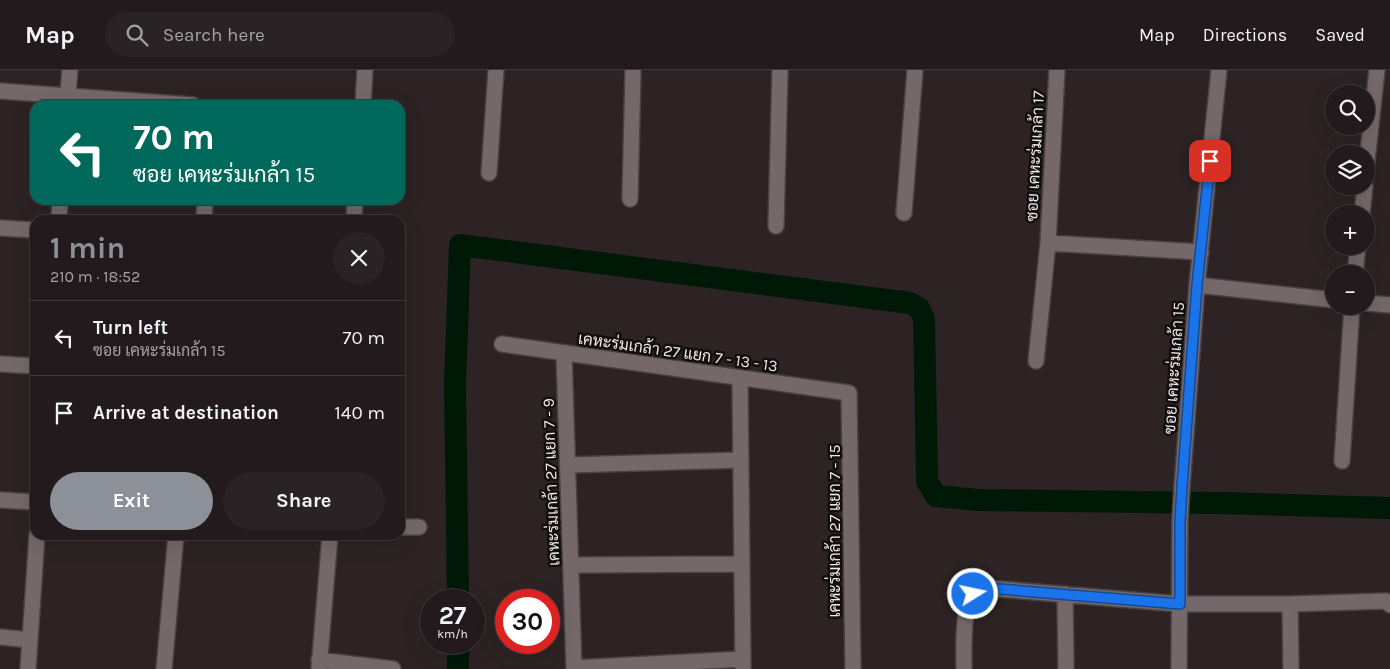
<!DOCTYPE html>
<meta charset="utf-8">
<style>
:root{--surface:#221a1c;--page:#2a2325;--text:#f1f3f6;--muted:#a2a1a3;--line:#3f383b;--accent:#8c9099}
body{margin:0;font-family:Karla,Sarabun,sans-serif;background:var(--page);color:var(--text);height:100vh;display:flex;flex-direction:column;font-size:19px;white-space:nowrap}
*{box-sizing:border-box;margin:0}
p{font-size:16px;color:var(--muted)}
.icon{flex:none;width:28px;height:28px;fill:none;stroke:currentColor;stroke-width:2;stroke-linecap:round;stroke-linejoin:round}
.map{position:relative;flex:1;overflow:hidden}
.sheet{position:absolute;left:30px;top:145px;width:375px;height:325px;display:flex;flex-direction:column;background:var(--surface);border-radius:15px;box-shadow:0 5px 20px #0002,0 0 0 1px var(--line)}
.sheet>*{flex:none}
.hud{position:absolute;left:30px;top:30px;width:375px;height:105px;border-radius:15px;box-shadow:0 5px 20px #0002,0 0 0 1px var(--line);background:#00695c;color:#fff;overflow:hidden}
.fabs{position:absolute;left:1325px;top:15px;display:grid;gap:10px}
.fabs a{display:grid;place-items:center;width:50px;height:50px;border-radius:50%;background:var(--surface);box-shadow:0 5px 20px #0002,0 0 0 1px var(--line);font-size:25px}
.speed{position:absolute;left:420px;top:519px;display:flex;gap:10px;font-size:25px;font-weight:700;text-align:center}
.speed>*{display:grid;place-content:center;width:65px;height:65px;border-radius:50%;background:var(--surface);box-shadow:0 5px 20px #0002,0 0 0 1px var(--line);line-height:1}
.speed small{font-size:12px;font-weight:400}
.speed .limit{border:8px solid #d22;background:#fff;color:#111}
.pin{position:absolute;display:grid;place-items:center;width:42px;height:42px;color:#fff;margin:-21px;border-radius:10px;box-shadow:0 2px 8px #0006}
.me{position:absolute;width:55px;margin:-28px;rotate:80deg;stroke-linejoin:round;filter:drop-shadow(0 0 4px #0008)}
.turn{display:flex;align-items:center;gap:18px;height:105px;padding:0 20px;font-size:22px}
.turn .icon{width:65px;height:65px;stroke-width:2.5}
.turn b{display:block;font-size:35px;line-height:42px}
.round{display:grid;place-items:center;flex:none;width:52px;height:52px;border-radius:26px;background:var(--page)}
.head{display:flex;align-items:center;justify-content:space-between;height:85px;padding:0 20px}
h1{font-size:30px;font-weight:700;line-height:38px;color:var(--accent)}
.primary-button{display:flex;gap:10px;margin-top:auto;padding:10px 20px}
.primary-button a{flex:1;height:58px;border-radius:30px;background:var(--accent);color:#fff;font-size:20px;font-weight:700;line-height:58px;text-align:center}
.primary-button a+a{background:var(--page);color:var(--text)}
ul{padding:0;list-style:none}
li{display:flex;align-items:center;gap:15px;height:75px;padding:0 20px;border-top:1px solid var(--line)}
li div{flex:1}
li b{display:block;font-size:19px}
li em{font-style:normal}
header{display:flex;align-items:center;gap:30px;box-sizing:border-box;height:70px;padding:0 25px;background:var(--surface);border-bottom:1px solid var(--line)}
header strong{font-size:24px}
nav{display:flex;gap:28px;margin-inline-start:auto;font-size:18px}
.search{width:350px;height:45px;background:var(--page);display:flex;align-items:center;gap:12px;box-sizing:border-box;padding:0 18px;border-radius:28px;color:var(--muted);font-size:19px}
.map>svg:first-child{display:block}
.lines{fill:none;stroke-linecap:round;stroke-linejoin:round}
.canal{stroke:#001907;stroke-width:22}
.street-casing{stroke:#494143;stroke-width:18}
.street{stroke:#74686a;stroke-width:15}
.route-casing{stroke:#114b97;stroke-width:12}
.route{stroke:#1a73e8;stroke-width:9}
.labels{text-anchor:middle;dominant-baseline:central;stroke-width:5;stroke-linejoin:round;paint-order:stroke}
.street-label{font-size:16px;fill:#efe8e9;stroke:#120e0e}
</style>
<header>
<strong>Map</strong>
<div class="search"><svg class="icon" aria-label="search" viewBox="0 0 24 24"><circle cx="10" cy="10" r="6"/><path d="M15 15l6 6"/></svg>Search here</div>
<nav><a>Map</a><a>Directions</a><a>Saved</a></nav>
</header>
<div class="map">
<svg width="1390" height="599" viewBox="0 0 1390 599">
<rect width="100%" height="100%" fill="#2d2325"/>
<g class="lines">
<path class="canal" d="M 458,530 L 455,315 L 460,175 L 910,233 L 919,238 L 924,249 L 927,411 L 936,426 L 979,430 L 1222,433 L 1390,438
M 458,572 L 458,599"/>
<defs>
<path id="street" d="M 0,21 L 193,35
M 67,34 L 70,0
M 363,35 L 365,0
M 1366,100 L 1377,0
M 489,103 L 496,0
M 630,129 L 633,0
M 904,143 L 915,0
M 1362,144 L 1365,116
M 59,150 L 60,130
M 204,150 L 205,130
M 354,150 L 355,130
M 776,156 L 780,0
M 0,158 L 35,160
M 1048,173 L 1201,182
M 1355,204 L 1358,176
M 1197,215 L 1334,230
M 1366,233 L 1390,235
M 502,274 L 849,323 L 853,599
M 564,284 L 574,599
M 1036,291 L 1048,173 L 1057,0
M 0,294 L 35,296
M 740,308 L 743,599
M 1342,391 L 1352,236
M 568,395 L 741,390
M 0,430 L 35,432
M 400,457 L 419,457
M 571,495 L 742,494
M 1065,524 L 1066,599
M 1290,534 L 1291,599
M 0,567 L 30,570
M 319,590 L 393,599
M 574,598 L 743,589
M 28,599 L 37,465
M 164,599 L 176,465
M 319,599 L 330,465
M 964,599 C 964,584 962,536 973,525 C 976,522 982,520 987,518 L 1180,534 L 1290,534 L 1386,531 L 1390,535
M 1179,599 L 1180,451 L 1182,417 L 1197,215 L 1219,0"/>
</defs>
<use href="#street" class="street-casing"/>
<use href="#street" class="street"/>
</g>
<g class="lines">
<defs>
<path id="route" d="M 973,524 L 987,518 L 1180,534 L 1180,451 L 1182,417 L 1197,215 L 1210,91"/>
</defs>
<use href="#route" class="route-casing"/>
<use href="#route" class="route"/>
</g>
<g class="labels">
<g class="street-label">
<text transform="translate(1035 86) rotate(-87)">ซอย เคหะร่มเกล้า 17</text>
<text transform="translate(678 282) rotate(8)">เคหะร่มเกล้า 27 แยก 7 - 13 - 13</text>
<text transform="translate(1174 298) rotate(-86)">ซอย เคหะร่มเกล้า 15</text>
<text transform="translate(551 412) rotate(-92)">เคหะร่มเกล้า 27 แยก 7 - 9</text>
<text transform="translate(834 461) rotate(-90)">เคหะร่มเกล้า 27 แยก 7 - 15</text>
</g>
</g>
</svg>
<div class="fabs">
<a><svg class="icon" aria-label="search" viewBox="0 0 24 24"><circle cx="10" cy="10" r="6"/><path d="M15 15l6 6"/></svg></a>
<a><svg class="icon" aria-label="layers" viewBox="0 0 24 24"><path d="M12 4l9 5-9 5-9-5zM3 14l9 5 9-5"/></svg></a>
<a>+</a>
<a>−</a>
</div>
<div class="speed"><div>27<small>km/h</small></div><div class="limit">30</div></div>
<div class="pin" style="left:1210px;top:91px;background:#d93025"><svg class="icon" aria-label="arrive" viewBox="0 0 24 24"><path d="M6 21V4h12l-3 4 3 4H6"/></svg></div>
<svg class="me" style="left:973px;top:524px" viewBox="-20 -20 40 40"><circle r="17" fill="#1a73e8" stroke="#fff" stroke-width="3"/><path d="M0-11L8 9 0 5-8 9z" fill="#fff"/></svg>
<div class="hud">
<div class="turn"><svg class="icon" aria-label="left" viewBox="0 0 24 24"><path d="M17 20v-9H6M10 6l-5 5 5 5"/></svg><div><b>70 m</b>ซอย เคหะร่มเกล้า 15</div></div>
</div>
<section class="sheet">
<div class="head"><div><h1>1 min</h1><p>210 m · 18:52</p></div><a class="round"><svg class="icon" aria-label="close" viewBox="0 0 24 24"><path d="M6 6l12 12M18 6L6 18"/></svg></a></div>
<ul>
<li><svg class="icon" aria-label="left" viewBox="0 0 24 24"><path d="M17 20v-9H6M10 6l-5 5 5 5"/></svg><div><b>Turn left</b><p>ซอย เคหะร่มเกล้า 15</p></div><em>70 m</em></li>
<li><svg class="icon" aria-label="arrive" viewBox="0 0 24 24"><path d="M6 21V4h12l-3 4 3 4H6"/></svg><div><b>Arrive at destination</b></div><em>140 m</em></li>
</ul>
<div class="primary-button"><a>Exit</a><a>Share</a></div>
</section>
</div>
